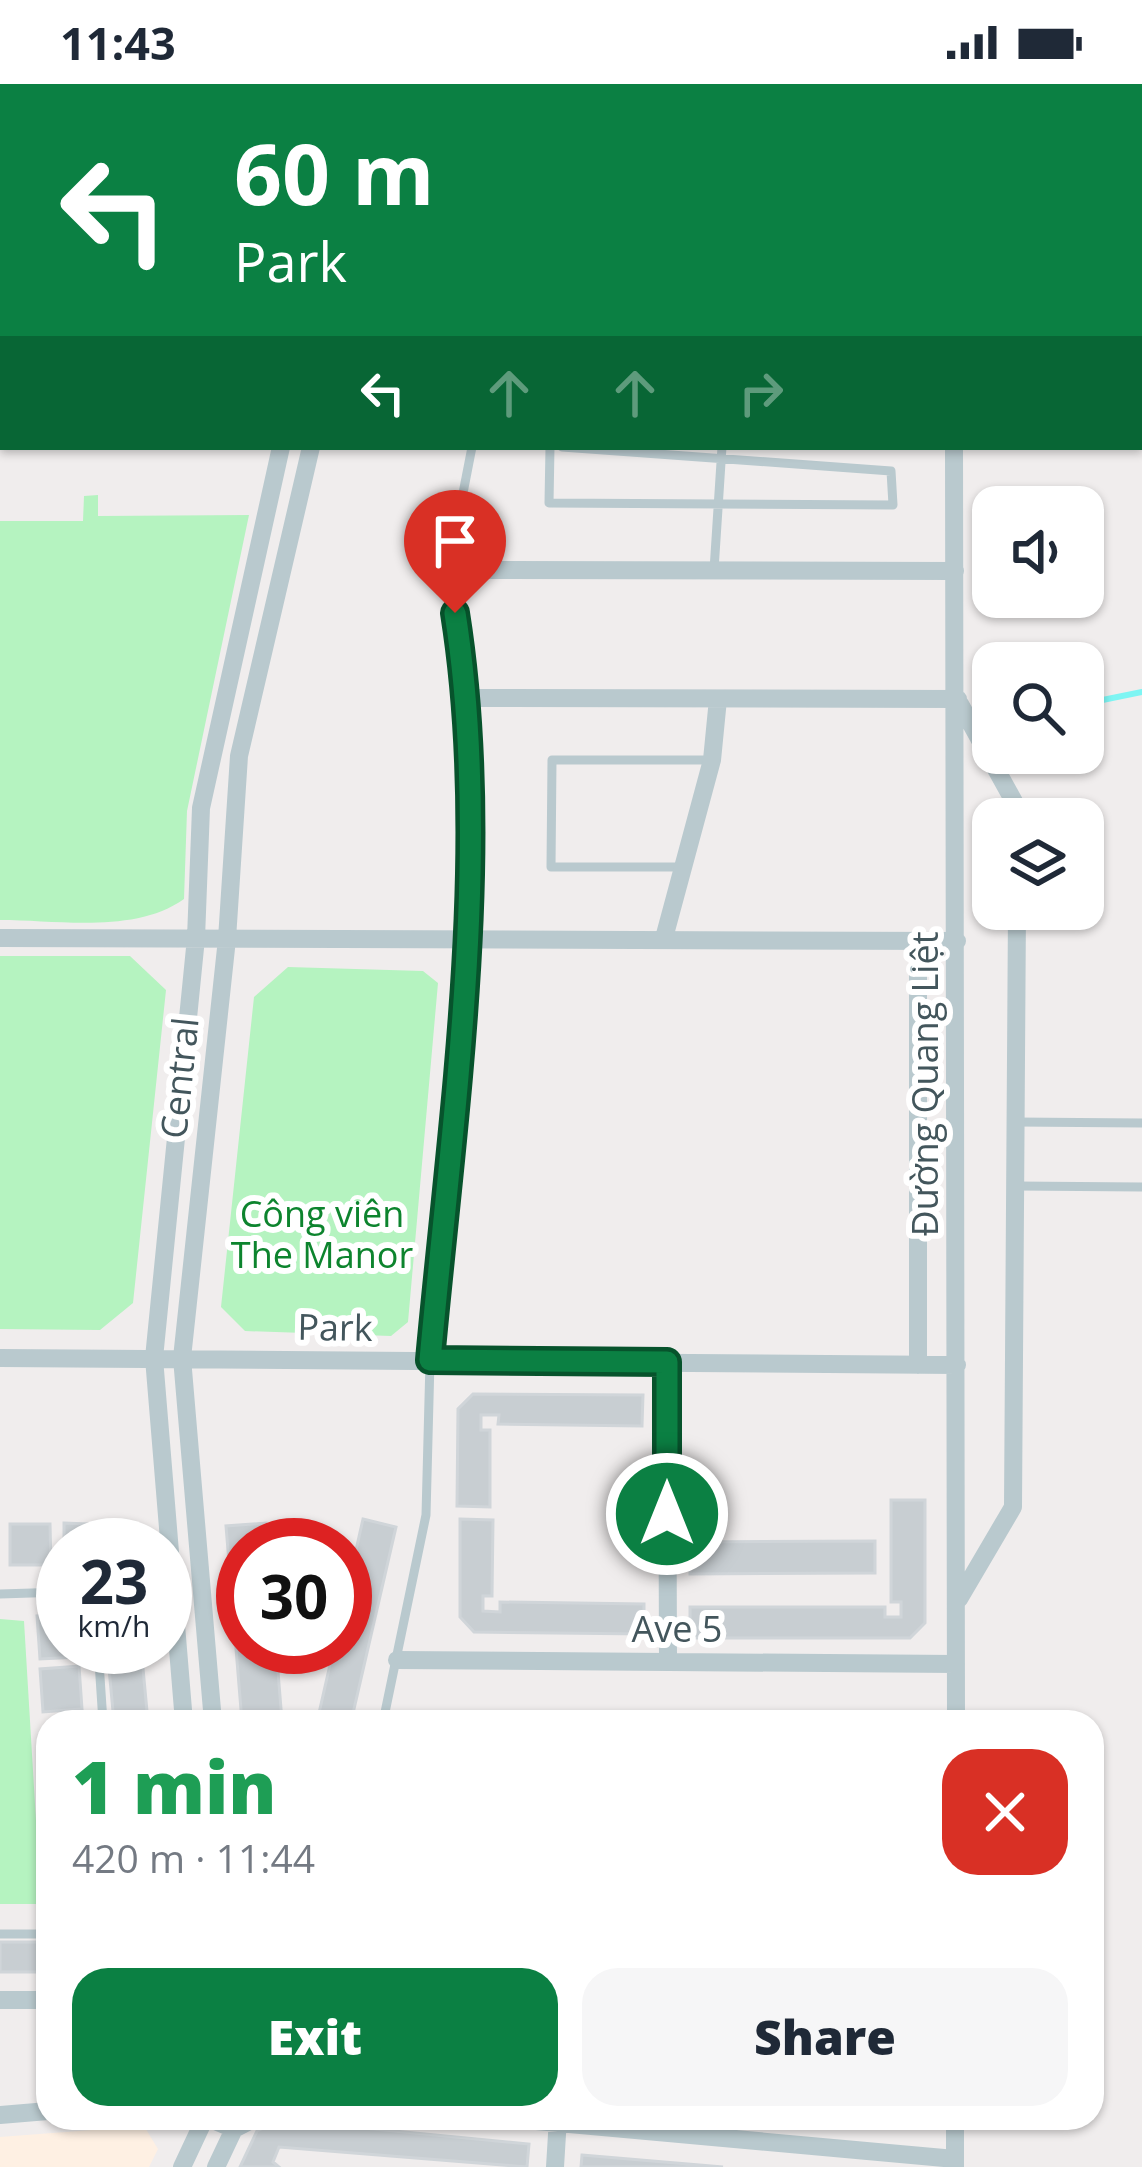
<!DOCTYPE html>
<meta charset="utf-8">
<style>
:root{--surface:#fff;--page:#f6f6f7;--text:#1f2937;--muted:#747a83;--accent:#0b8043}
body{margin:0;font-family:"Open Sans",sans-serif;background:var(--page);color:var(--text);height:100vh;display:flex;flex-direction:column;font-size:45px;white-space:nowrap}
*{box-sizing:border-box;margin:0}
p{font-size:39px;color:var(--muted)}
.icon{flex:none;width:66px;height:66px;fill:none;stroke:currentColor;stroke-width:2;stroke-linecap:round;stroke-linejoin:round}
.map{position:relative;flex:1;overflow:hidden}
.side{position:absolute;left:36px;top:1626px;width:1068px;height:420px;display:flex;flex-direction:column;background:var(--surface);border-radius:36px;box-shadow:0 3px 9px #0004}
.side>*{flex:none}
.guide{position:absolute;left:0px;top:0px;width:1143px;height:366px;box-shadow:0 3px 9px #0004;background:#0b8043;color:#fff;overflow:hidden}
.buttons{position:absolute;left:972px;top:402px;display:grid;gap:24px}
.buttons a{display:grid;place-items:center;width:132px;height:132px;border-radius:24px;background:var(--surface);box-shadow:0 3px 9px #0004;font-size:60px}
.speed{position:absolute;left:36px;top:1434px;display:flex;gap:24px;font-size:60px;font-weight:700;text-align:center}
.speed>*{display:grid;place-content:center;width:156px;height:156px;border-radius:50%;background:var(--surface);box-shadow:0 3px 9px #0004;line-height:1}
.speed small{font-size:30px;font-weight:400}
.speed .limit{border:18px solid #d22;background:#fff;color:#111}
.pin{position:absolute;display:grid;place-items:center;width:102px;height:102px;color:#fff;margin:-123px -51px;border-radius:50% 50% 50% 0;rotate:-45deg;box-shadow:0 0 12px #0007}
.pin .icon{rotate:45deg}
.me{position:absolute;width:132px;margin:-66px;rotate:0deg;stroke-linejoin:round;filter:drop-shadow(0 0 9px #0008)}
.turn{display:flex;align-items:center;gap:42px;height:252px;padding:0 36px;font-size:54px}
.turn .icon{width:156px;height:156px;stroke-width:2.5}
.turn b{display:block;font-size:84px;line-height:102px}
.lanes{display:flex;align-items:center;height:114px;padding:0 36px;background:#0003;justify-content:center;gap:60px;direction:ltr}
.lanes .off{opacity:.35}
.round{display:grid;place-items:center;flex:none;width:126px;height:126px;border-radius:36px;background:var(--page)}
.overview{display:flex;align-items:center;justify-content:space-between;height:204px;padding:0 36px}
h1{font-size:72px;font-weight:800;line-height:90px;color:#1e9e55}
.button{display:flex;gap:24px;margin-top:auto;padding:24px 36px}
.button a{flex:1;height:138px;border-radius:36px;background:var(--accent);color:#fff;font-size:48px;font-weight:800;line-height:138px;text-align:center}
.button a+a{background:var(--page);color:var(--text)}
.status{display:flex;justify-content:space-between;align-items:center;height:84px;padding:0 60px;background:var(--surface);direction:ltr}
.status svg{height:33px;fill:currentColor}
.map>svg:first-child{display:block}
.commercial{fill:#fef0e3}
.green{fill:#b5f3c0}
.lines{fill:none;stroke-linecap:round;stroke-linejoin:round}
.stream{stroke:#7ef5f3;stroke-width:6}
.building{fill:#c8ced2;stroke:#d0d5d9;stroke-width:3}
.lane{stroke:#b9c9ce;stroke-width:9}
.street{stroke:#b9c9ce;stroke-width:18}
.route-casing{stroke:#07532c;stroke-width:30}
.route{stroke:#0b8043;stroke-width:21}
.labels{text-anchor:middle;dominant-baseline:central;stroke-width:12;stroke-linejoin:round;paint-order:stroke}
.street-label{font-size:36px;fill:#43565c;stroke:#fff}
.park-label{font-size:36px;fill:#0d842e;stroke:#fff}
</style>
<div class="status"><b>11:43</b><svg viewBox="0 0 49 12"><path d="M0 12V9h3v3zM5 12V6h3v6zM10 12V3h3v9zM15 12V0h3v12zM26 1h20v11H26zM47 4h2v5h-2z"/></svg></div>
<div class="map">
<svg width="1142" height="2083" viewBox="0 0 1142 2083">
<rect width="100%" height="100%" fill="#f0eded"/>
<path class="commercial" d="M 144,2042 L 158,2065 L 149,2083 L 0,2083 L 0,2053 Z"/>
<path class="green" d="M 98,411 L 98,432 L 249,431 L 187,727 L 184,815 C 135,850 58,836 0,836 L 0,437 L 83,437 L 84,412 Z
M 0,872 L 130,872 L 166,906 L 133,1219 L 100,1246 L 0,1245 Z
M 288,883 L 423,887 L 438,899 L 408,1238 L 391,1252 L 245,1247 L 221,1223 L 254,913 Z
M 0,1535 L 24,1537 L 41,1820 L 0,1820 Z"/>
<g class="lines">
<path class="stream" d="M 1083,620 L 1142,608"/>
</g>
<path class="building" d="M 473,1310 L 643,1311 L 642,1342 L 498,1340 L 499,1331 L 481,1331 L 481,1346 L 490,1346 L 490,1423 L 457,1422 L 458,1325 Z
M 891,1416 L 925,1416 L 925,1539 L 910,1554 L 690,1554 L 690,1523 L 885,1523 L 885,1533 L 901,1533 L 901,1518 L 891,1518 Z
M 363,1435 L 396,1443 L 351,1638 L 317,1638 L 334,1563 L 345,1563 L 345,1515 Z
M 460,1435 L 493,1436 L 492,1512 L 483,1512 L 483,1527 L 500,1528 L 500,1518 L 644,1520 L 644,1550 L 474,1548 L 460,1533 Z
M 64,1439 L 87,1440 L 87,1461 L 64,1461 Z
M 266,1439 L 268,1461 L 243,1461 L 243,1563 L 276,1563 L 282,1637 L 242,1638 L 226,1442 Z
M 10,1440 L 50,1440 L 51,1481 L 10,1481 Z
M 130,1445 L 132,1461 L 98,1461 L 97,1448 Z
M 875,1457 L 875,1489 L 690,1490 L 690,1458 Z
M 63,1530 L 63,1563 L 78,1563 L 79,1573 L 40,1575 L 37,1532 Z
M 107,1563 L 141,1563 L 148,1638 L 114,1638 Z
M 79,1582 L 82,1625 L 43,1628 L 40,1585 Z
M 0,1858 L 48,1858 L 48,1888 L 0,1888 Z
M 281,2036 L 529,2060 L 527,2083 L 279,2063 L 273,2078 L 279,2083 L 240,2083 L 257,2047 Z
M 582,2071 L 723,2083 L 581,2083 Z"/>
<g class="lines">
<path class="lane" d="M 550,363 L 549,419 L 893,421 L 891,387 L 562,363
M 714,486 L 722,363
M 679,783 L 551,783 L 552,676 L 712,676
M 1015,1038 L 1142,1039
M 1015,1102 L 1142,1103
M 0,1510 L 63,1508
M 98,1563 L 103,1638
M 383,1638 L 426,1431 L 430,1277 L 465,905 L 468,614 L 448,486 L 472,363
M 0,1850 L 48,1850"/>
<path class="street" d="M 205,0 L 206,3
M 235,0 L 236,3
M 402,0 L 403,3
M 957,3 L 957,0
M 0,144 L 3,154
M 0,270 L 3,270
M 954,363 L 956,1638
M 448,486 L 955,487
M 468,614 L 958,615
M 960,620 L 1017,723 L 1017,735
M 0,854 L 957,857
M 664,854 L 712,676 L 718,615
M 918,856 L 918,1281
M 0,1274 L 957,1281
M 667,1278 L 668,1576
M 959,1515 L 1013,1423 L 1017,825
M 397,1576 L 956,1580
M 184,1638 L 154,1274 L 196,854 L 201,724 L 281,363
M 213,1638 L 182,1274 L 227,855 L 239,672 L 311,363
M 0,1916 L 48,1916
M 0,2031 L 48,2027
M 208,2034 L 234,2045 L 255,2034
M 504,2034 L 955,2075
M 955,2034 L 955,2083
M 182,2083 L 205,2034
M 216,2083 L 234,2045
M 555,2083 L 558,2034"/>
</g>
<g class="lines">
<defs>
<path id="route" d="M 455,529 C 493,769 452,1035 430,1276 L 667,1278 L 667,1430"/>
</defs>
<use href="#route" class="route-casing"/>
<use href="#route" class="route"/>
</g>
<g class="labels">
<g class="street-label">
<text transform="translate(179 994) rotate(-84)">Central</text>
<text transform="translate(924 1000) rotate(-90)">Đường Quang Liệt</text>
<text transform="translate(335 1243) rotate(1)">Park</text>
<text x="677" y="1544">Ave 5</text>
</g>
<g class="park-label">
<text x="322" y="1129">Công viên<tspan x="322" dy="41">The Manor</tspan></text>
</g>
</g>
</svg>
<div class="buttons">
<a><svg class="icon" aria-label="sound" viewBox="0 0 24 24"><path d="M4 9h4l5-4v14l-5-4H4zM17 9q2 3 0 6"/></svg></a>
<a><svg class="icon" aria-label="search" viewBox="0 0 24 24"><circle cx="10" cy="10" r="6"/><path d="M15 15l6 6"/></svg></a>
<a><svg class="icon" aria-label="layers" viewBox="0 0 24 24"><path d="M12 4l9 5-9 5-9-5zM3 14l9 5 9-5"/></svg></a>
</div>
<div class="speed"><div>23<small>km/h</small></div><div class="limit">30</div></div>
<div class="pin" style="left:455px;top:529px;background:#d93025"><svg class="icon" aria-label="arrive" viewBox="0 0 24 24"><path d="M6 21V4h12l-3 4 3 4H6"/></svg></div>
<svg class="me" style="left:667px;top:1430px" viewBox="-20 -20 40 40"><circle r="17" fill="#0b8043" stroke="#fff" stroke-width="3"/><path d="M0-11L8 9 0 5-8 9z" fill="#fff"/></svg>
<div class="guide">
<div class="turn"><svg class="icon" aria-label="left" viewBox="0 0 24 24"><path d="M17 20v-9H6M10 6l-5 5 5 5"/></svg><div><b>60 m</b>Park</div></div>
<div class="lanes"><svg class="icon" aria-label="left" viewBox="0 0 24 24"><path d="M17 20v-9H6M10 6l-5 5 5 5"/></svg><svg class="icon off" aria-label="ahead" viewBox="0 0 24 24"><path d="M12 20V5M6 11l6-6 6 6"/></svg><svg class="icon off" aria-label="ahead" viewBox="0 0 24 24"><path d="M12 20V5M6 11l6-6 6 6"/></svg><svg class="icon off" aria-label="right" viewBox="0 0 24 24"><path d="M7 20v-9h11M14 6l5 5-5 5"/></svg></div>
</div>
<section class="side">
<div class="overview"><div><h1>1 min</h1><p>420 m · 11:44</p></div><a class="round" style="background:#d93025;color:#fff"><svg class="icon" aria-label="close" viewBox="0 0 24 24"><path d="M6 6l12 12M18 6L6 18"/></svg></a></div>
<div class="button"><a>Exit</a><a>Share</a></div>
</section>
</div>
